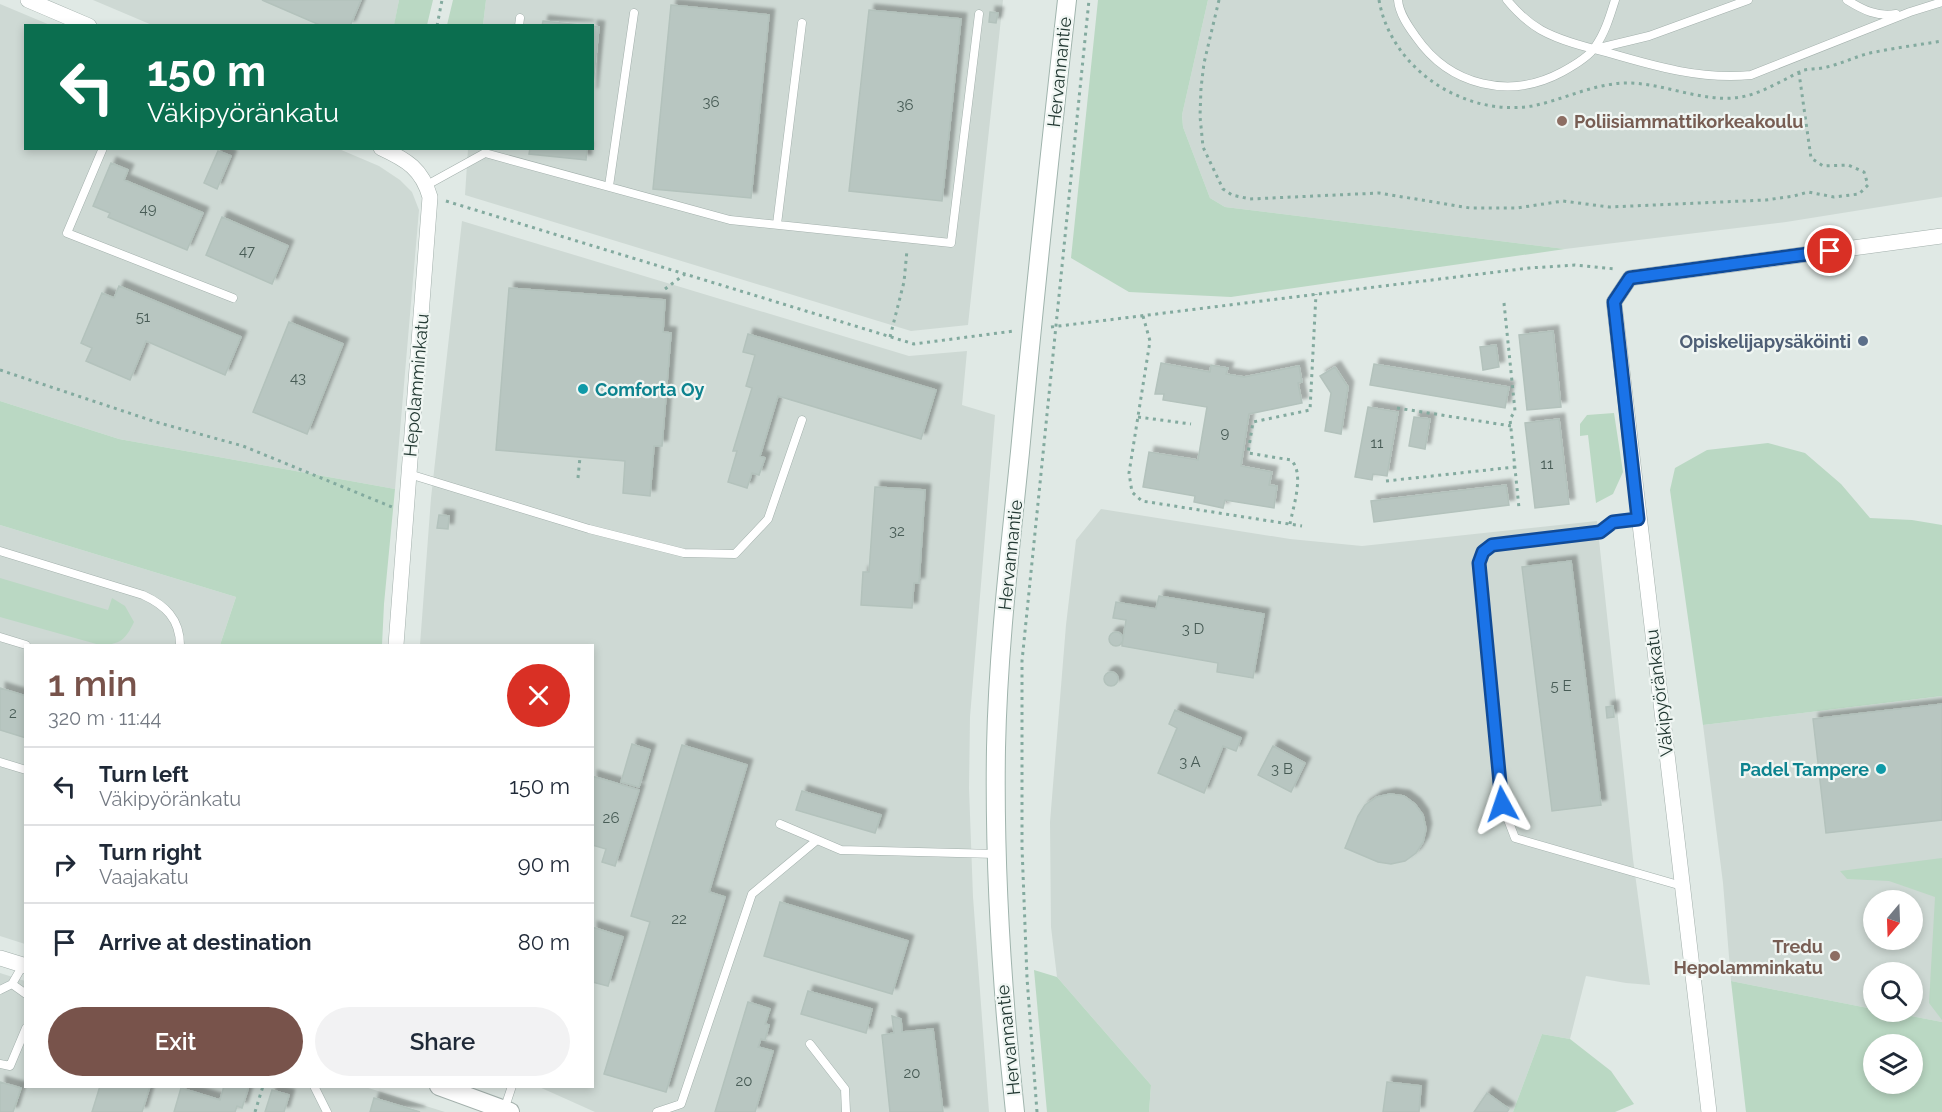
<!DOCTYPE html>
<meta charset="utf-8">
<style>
:root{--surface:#fff;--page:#f2f2f3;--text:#1f2937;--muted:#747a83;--line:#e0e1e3;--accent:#78534b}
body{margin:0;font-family:Raleway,sans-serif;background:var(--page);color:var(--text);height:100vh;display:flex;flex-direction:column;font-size:22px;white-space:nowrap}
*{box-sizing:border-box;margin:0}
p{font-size:20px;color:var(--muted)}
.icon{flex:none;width:33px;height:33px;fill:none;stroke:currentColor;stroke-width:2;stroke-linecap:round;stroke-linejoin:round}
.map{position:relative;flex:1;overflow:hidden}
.side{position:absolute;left:24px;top:644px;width:570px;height:444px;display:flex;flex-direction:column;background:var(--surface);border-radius:0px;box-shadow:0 3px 9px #0003}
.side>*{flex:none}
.banner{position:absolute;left:24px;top:24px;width:570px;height:126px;border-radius:0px;box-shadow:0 3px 9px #0003;background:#0b6e4f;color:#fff;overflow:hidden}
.needle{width:39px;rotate:199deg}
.buttons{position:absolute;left:1863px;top:890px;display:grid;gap:12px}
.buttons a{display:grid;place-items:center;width:60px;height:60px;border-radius:50%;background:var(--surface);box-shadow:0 3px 9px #0003;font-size:30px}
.pin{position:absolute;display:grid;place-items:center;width:51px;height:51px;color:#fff;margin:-26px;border:3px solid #fff;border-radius:50%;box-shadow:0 2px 6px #0007}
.me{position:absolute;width:66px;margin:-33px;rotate:355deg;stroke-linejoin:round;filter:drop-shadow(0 0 4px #0008)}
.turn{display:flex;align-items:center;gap:21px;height:126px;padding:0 24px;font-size:27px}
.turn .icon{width:78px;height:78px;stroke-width:2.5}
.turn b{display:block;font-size:42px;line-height:51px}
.round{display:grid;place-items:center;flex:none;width:63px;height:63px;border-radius:32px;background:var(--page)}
.overview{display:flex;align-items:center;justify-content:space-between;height:102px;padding:0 24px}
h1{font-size:36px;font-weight:600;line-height:45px;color:var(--accent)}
.primary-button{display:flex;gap:12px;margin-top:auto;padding:12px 24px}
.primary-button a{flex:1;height:69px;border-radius:36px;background:var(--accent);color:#fff;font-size:24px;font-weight:600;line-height:69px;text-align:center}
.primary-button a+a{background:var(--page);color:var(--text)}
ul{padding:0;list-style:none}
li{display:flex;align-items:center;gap:18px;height:78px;padding:0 24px;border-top:2px solid var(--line)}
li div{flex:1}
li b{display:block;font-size:22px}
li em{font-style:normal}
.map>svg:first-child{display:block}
.built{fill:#ced9d4;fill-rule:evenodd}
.green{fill:#bad8c3;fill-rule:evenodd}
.building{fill:#b8c6c1;stroke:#b3c2bc;stroke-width:1.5;filter:url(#shadow)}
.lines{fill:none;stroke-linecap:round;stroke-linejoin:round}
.service-casing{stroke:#a3b0ac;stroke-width:9}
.minor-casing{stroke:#a3b0ac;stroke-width:16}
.tertiary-casing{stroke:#a3b0ac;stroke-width:20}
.secondary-casing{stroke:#a0b4ad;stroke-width:20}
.path{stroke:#83aa9f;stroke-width:3;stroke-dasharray:3 4.5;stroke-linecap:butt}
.service{stroke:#fff;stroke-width:8}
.minor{stroke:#fff;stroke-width:15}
.tertiary{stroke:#fff;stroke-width:18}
.secondary{stroke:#fff;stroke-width:18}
.route-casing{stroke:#114b97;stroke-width:15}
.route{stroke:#1a73e8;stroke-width:10}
.education-dot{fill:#8d6e63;stroke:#f0f6f3;stroke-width:2}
.service-dot{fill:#5c6f8a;stroke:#f0f6f3;stroke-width:2}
.culture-dot{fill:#0f9aa8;stroke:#f0f6f3;stroke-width:2}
.labels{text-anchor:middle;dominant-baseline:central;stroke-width:4.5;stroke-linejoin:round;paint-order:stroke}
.number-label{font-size:15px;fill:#485c56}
.street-label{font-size:18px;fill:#223832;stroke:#f0f6f3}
.education-label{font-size:18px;font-weight:bold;fill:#785e54;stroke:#f0f6f3;text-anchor:start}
.service-label{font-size:18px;font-weight:bold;fill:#4e5e75;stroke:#f0f6f3;text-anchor:end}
.culture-label{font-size:18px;font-weight:bold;fill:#0d838f;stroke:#f0f6f3;text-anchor:start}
</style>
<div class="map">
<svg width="1942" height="1112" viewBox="0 0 1942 1112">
<defs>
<filter id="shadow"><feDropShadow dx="5.5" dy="-5.5" stdDeviation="1.5" flood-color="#0004"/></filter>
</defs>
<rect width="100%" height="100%" fill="#e0e9e5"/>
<path class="built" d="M 93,0 L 399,0 L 394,26 L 152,25 Z
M 486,0 L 1003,0 L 968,325 L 911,331 L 465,195 L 468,149 L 592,148 L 592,26 L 483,25 Z
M 1208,0 L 1942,0 L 1942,197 L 1786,222 L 1565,249 L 1225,207 L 1210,198 L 1183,127 L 1182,115 Z
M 0,4 L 50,25 L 26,26 L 26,148 L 339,149 L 379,166 L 400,180 L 412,192 L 419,210 L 395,489 L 119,439 L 0,401 Z
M 462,221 L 909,356 L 967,351 L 962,405 L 995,415 L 970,717 L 969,788 L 973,897 L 989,1112 L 595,1112 L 537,1086 L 592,1086 L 592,645 L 420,645 L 431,498 Z
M 1101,509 L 1290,539 L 1362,546 L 1597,521 L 1633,859 L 1650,985 L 1626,983 L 1586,976 L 1570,1039 L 1542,1034 L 1513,1112 L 1149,1112 L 1151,1085 L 1057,977 L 1051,927 L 1050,822 L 1066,625 L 1076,540 Z
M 0,525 L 236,597 L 220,645 L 26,645 L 25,944 L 0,936 Z
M 1942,696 L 1942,1022 L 1885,1011 L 1912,1011 L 1912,972 L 1874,972 L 1873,1009 L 1731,981 L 1723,883 L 1703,725 ZM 1874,900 L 1912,900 L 1912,939 L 1874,939 Z
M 0,973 L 25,981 L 26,1086 L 362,1086 L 445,1112 L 0,1112 Z"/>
<path class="green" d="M 399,0 L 433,0 L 427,25 L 394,25 Z
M 453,0 L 486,0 L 483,25 L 447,25 Z
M 1098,0 L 1208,0 L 1182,115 L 1183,127 L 1210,198 L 1225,207 L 1565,249 L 1231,297 L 1129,292 L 1071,258 Z
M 0,401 L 119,439 L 395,489 L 384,604 L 382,645 L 220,645 L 236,597 L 0,525 Z
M 1614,413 L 1623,472 L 1613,494 L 1596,503 L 1588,435 L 1580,436 L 1580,424 L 1587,415 Z
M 1768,443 L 1805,453 L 1841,484 L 1870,518 L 1912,520 L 1942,525 L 1942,696 L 1703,725 L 1670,490 L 1675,468 L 1707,450 Z
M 0,578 L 108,610 L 112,598 L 125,606 L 134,622 C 126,639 120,645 100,645 L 0,617 Z
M 1942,858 L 1942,1020 L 1929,1003 L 1935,897 L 1889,881 L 1847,879 L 1840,871 Z
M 1034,970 L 1057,977 L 1151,1085 L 1149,1112 L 1047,1112 Z
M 1731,981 L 1873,1009 L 1874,1011 L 1885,1011 L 1942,1022 L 1942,1112 L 1746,1112 ZM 1874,1044 L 1912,1044 L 1912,1083 L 1874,1083 Z
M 1542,1034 L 1570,1039 L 1611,1071 L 1634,1104 L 1615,1112 L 1513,1112 Z"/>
<path class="building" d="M 262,0 L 361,0 L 350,26 L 322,26 Z
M 671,5 L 769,15 L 751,198 L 653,189 Z
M 869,10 L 961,19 L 942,201 L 849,191 Z
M 990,12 L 998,13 L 996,23 L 989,22 Z
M 543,21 L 589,26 L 542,26 Z
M 592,26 L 599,27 L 592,94 Z
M 530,148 L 587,148 L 586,160 L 529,154 Z
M 218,151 L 231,156 L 217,189 L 204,183 Z
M 111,163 L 128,170 L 124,180 L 203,213 L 187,250 L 108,217 L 110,213 L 93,206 Z
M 222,217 L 288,246 L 272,284 L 206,255 Z
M 119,286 L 241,337 L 225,375 L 146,341 L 130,380 L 86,361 L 92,348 L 81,343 L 102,293 L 114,298 Z
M 509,288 L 665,300 L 663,332 L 671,333 L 662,446 L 654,446 L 650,496 L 623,493 L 625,461 L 496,450 Z
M 289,322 L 343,344 L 307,434 L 253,412 Z
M 1553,331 L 1561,407 L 1527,410 L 1519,335 Z
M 748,334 L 936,390 L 921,439 L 778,396 L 760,456 L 765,458 L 759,475 L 752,473 L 747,488 L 728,482 L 737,451 L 733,451 L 752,388 L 746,386 L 755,355 L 743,352 Z
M 1496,345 L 1499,367 L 1483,370 L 1480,347 Z
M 1161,363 L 1210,372 L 1211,365 L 1228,368 L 1226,374 L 1244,377 L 1299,366 L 1302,382 L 1298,383 L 1302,403 L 1249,414 L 1241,466 L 1272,472 L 1269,485 L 1277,486 L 1274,508 L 1225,500 L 1223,508 L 1194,502 L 1195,496 L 1143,487 L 1149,452 L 1198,460 L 1207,407 L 1163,400 L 1164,394 L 1155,394 Z
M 1374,364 L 1509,387 L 1505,408 L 1370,385 Z
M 1335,367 L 1348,387 L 1341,434 L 1325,431 L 1331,393 L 1320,376 Z
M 1368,407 L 1398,412 L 1387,476 L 1373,474 L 1372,480 L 1355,477 Z
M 1414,417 L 1430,419 L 1425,449 L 1409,446 Z
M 1559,419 L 1569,504 L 1535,508 L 1525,423 Z
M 1506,485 L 1509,505 L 1374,522 L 1371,501 Z
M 875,487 L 925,490 L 919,583 L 914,583 L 912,608 L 861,605 L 863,572 L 869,572 Z
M 439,515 L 449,516 L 448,529 L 437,528 Z
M 1571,561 L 1601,805 L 1552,811 L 1522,567 Z
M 1159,596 L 1264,614 L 1253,678 L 1217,672 L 1218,663 L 1122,646 L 1126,620 L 1113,618 L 1116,602 L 1156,609 Z
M1109 639a7 7 0 1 1 14 0a7 7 0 1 1-14 0Z
M1104 679a7 7 0 1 1 14 0a7 7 0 1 1-14 0Z
M 0,688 L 26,696 L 26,738 L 0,730 Z
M 1942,704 L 1942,820 L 1826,833 L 1813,719 Z
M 1613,706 L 1614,717 L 1607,718 L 1606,707 Z
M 1175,710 L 1241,738 L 1236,751 L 1223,746 L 1204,793 L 1158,773 L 1177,728 L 1169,724 Z
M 632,744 L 650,750 L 639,787 L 621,782 Z
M 682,745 L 747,765 L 709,892 L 725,897 L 666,1092 L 604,1074 L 650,922 L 631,916 Z
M 1273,746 L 1305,763 L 1291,792 L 1258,775 Z
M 592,776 L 639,790 L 615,866 L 602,862 L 606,849 L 592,845 Z
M 802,791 L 881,815 L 875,833 L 796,810 Z
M 1390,794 L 1404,796 L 1415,804 L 1423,815 L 1426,829 L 1423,842 L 1416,853 L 1405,861 L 1391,864 L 1378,862 L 1345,848 L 1358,816 L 1365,805 L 1377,797 Z
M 780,902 L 908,941 L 892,994 L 764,956 Z
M 592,927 L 623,937 L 608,986 L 592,982 Z
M 808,991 L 872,1009 L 866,1033 L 801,1014 Z
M 748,1002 L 770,1009 L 765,1024 L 769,1025 L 765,1040 L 761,1039 L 758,1047 L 773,1051 L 755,1112 L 715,1112 Z
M 892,1016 L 901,1019 L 902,1032 L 933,1029 L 943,1112 L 890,1112 L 882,1035 L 894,1033 Z
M 0,1082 L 21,1088 L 13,1112 L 0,1112 Z
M 1387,1082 L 1421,1086 L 1419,1112 L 1383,1112 Z
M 100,1086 L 150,1086 L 142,1112 L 92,1112 Z
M 224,1086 L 249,1086 L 242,1108 L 237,1106 L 235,1112 L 174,1112 L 181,1088 L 220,1100 Z
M 272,1090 L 289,1095 L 284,1112 L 265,1112 Z
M 1487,1093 L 1509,1109 L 1507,1112 L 1474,1112 Z
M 374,1098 L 420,1112 L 370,1112 Z"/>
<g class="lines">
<defs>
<path id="service" d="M 1398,0 C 1399,13 1408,26 1416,37 C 1450,86 1510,100 1562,72 C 1573,66 1589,57 1595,47 C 1605,33 1610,16 1615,0
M 1507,0 C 1516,11 1529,23 1541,30 C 1561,41 1585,47 1606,52 C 1654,66 1701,80 1751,75 L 1910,12 L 1942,2
M 1847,0 C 1863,10 1877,17 1896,14
M 519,26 L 520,18
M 1595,49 L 1649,36 L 1748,0
M 103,148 L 67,233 L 233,298
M 427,185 L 485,153 L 730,220 L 951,243 L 979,14
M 609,186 L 634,13
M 777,224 L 802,23
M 409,474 L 589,529 L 684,553 L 735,554 L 768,519 L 802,420
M 1638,519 L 1613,522 L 1600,533 L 1492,545 L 1483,552 L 1479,563 L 1502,804 L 1515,838 L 1682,886
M 0,551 L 143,595 C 165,605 180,619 180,645
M 0,637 L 26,645
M 0,762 L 26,770
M 780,824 L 841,850 L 996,854
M 12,984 L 26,994
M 0,990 L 12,984 L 23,965
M 810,1044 L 845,1089 L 846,1112
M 0,1064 L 10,1066 L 26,1028
M 314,1086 L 327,1112
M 504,1110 L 512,1086
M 657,1112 L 681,1104 L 752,894 L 817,840"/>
<path id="minor" d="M 28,0 L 89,26
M 381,148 C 407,160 422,169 430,197 L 396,645
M 0,958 L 26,966
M 1709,1112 L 1614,302 L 1630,278 L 1942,236"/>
<path id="tertiary" d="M 439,1086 L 510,1112"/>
<path id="secondary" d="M 1015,1112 C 1002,991 994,870 996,748 C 998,649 1010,551 1020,452 C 1034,301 1050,151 1067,0"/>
</defs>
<use href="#service" class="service-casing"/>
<use href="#minor" class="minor-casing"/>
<use href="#tertiary" class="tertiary-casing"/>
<use href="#secondary" class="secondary-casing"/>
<path class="path" d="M 1219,0 L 1204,63 L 1201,88 L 1200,116 L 1203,147 L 1223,189 L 1232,195 L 1250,199 L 1379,193 L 1470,208 L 1517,208 L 1563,201 L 1609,207 L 1766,200 L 1794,196 L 1808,192 L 1834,197 L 1859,194 L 1868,185 L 1864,172 L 1848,165 L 1823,166 L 1811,158 L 1799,73
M 1379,0 C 1391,69 1464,117 1532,106 C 1563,100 1592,84 1625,83 C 1659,82 1699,101 1733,98 C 1752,97 1770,87 1788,78 C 1793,75 1799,72 1804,70 C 1810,69 1816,69 1822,68 C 1839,65 1854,57 1870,53 C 1894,48 1918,45 1942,41
M 437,26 L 442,0
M 446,201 L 914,344 L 1014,331
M 665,289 L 685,274
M 1504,303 L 1515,411 L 1510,419 L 1519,508
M 1143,316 L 1150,341 L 1129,473 L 1132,492 L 1142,501 L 1302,526
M 1051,327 L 1529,268 L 1575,265 L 1616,269
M 890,337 L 904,282 L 907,250
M 0,370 L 156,422 L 243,446 L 392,507
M 1397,408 L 1511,426
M 1138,417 L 1191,424
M 578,478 L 580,457
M 1386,481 L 1515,467
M 1290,524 C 1293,507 1305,473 1291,460 L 1248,453 L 1253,422 L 1310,410 L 1316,294
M 255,1112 L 263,1086
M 1037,1112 L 1027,978 L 1022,847 L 1022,661 L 1089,0"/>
<use href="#service" class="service"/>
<use href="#minor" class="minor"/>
<use href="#tertiary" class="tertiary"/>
<use href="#secondary" class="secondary"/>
</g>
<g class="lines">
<defs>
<path id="route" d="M 1502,804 L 1479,563 L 1483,552 L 1492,545 L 1600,532 L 1613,522 L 1638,519 L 1614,302 L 1630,278 L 1830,251"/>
</defs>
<use href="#route" class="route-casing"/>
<use href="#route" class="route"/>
</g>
<g class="education-dot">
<circle cx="1562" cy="121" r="6"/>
<circle cx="1835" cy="956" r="6"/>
</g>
<circle class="service-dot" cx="1863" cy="341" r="6"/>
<g class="culture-dot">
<circle cx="583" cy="389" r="6"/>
<circle cx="1881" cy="769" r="6"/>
</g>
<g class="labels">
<g class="number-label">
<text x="711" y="102">36</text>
<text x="905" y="105">36</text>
<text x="148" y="209">49</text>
<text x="247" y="251">47</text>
<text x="143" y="317">51</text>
<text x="298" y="378">43</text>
<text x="1225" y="433">9</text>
<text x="1377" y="443">11</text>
<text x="1547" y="464">11</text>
<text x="897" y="531">32</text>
<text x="1193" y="629">3 D</text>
<text x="1561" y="686">5 E</text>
<text x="13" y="713">2</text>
<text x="1190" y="762">3 A</text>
<text x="1282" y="769">3 B</text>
<text x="611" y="818">26</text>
<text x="679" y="919">22</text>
<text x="912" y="1073">20</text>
<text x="744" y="1081">20</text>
</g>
<g class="street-label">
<text transform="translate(1059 72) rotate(-84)">Hervannantie</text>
<text transform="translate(416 385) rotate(-85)">Hepolamminkatu</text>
<text transform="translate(1010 555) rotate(-84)">Hervannantie</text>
<text transform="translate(1659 693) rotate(-97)">Väkipyöränkatu</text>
<text transform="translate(1008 1040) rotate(-96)">Hervannantie</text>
</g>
<g class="education-label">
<text x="1574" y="121">Poliisiammattikorkeakoulu</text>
<text x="1823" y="946" text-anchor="end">Tredu<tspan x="1823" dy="21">Hepolamminkatu</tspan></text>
</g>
<g class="service-label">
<text x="1851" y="341">Opiskelijapysäköinti</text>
</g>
<g class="culture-label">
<text x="595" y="389">Comforta Oy</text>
<text x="1869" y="769" text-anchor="end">Padel Tampere</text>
</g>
</g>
</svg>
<div class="buttons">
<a><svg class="needle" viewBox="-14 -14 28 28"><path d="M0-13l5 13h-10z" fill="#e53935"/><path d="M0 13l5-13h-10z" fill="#747a83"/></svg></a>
<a><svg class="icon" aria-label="search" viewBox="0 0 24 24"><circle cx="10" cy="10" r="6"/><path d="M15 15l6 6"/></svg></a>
<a><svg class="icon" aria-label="layers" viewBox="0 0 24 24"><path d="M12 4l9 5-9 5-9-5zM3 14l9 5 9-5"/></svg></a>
</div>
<div class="pin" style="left:1830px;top:251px;background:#d93025"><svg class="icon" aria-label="arrive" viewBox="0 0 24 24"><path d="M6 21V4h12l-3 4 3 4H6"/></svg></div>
<svg class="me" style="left:1502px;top:804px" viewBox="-20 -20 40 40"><path d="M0-17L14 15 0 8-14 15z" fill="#1a73e8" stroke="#fff" stroke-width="4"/></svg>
<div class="banner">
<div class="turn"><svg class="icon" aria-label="left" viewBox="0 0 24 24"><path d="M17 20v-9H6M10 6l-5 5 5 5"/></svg><div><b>150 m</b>Väkipyöränkatu</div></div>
</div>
<section class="side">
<div class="overview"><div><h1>1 min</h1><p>320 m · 11:44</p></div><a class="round" style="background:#d93025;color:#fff"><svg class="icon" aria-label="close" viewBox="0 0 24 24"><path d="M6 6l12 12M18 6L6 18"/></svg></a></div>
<ul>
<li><svg class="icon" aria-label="left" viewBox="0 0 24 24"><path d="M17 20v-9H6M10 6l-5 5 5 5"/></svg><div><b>Turn left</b><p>Väkipyöränkatu</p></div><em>150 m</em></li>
<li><svg class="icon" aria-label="right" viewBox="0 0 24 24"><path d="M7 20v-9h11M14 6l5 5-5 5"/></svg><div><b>Turn right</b><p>Vaajakatu</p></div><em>90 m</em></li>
<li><svg class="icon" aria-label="arrive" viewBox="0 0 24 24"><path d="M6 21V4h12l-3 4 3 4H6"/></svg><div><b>Arrive at destination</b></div><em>80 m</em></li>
</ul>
<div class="primary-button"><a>Exit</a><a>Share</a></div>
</section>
</div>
